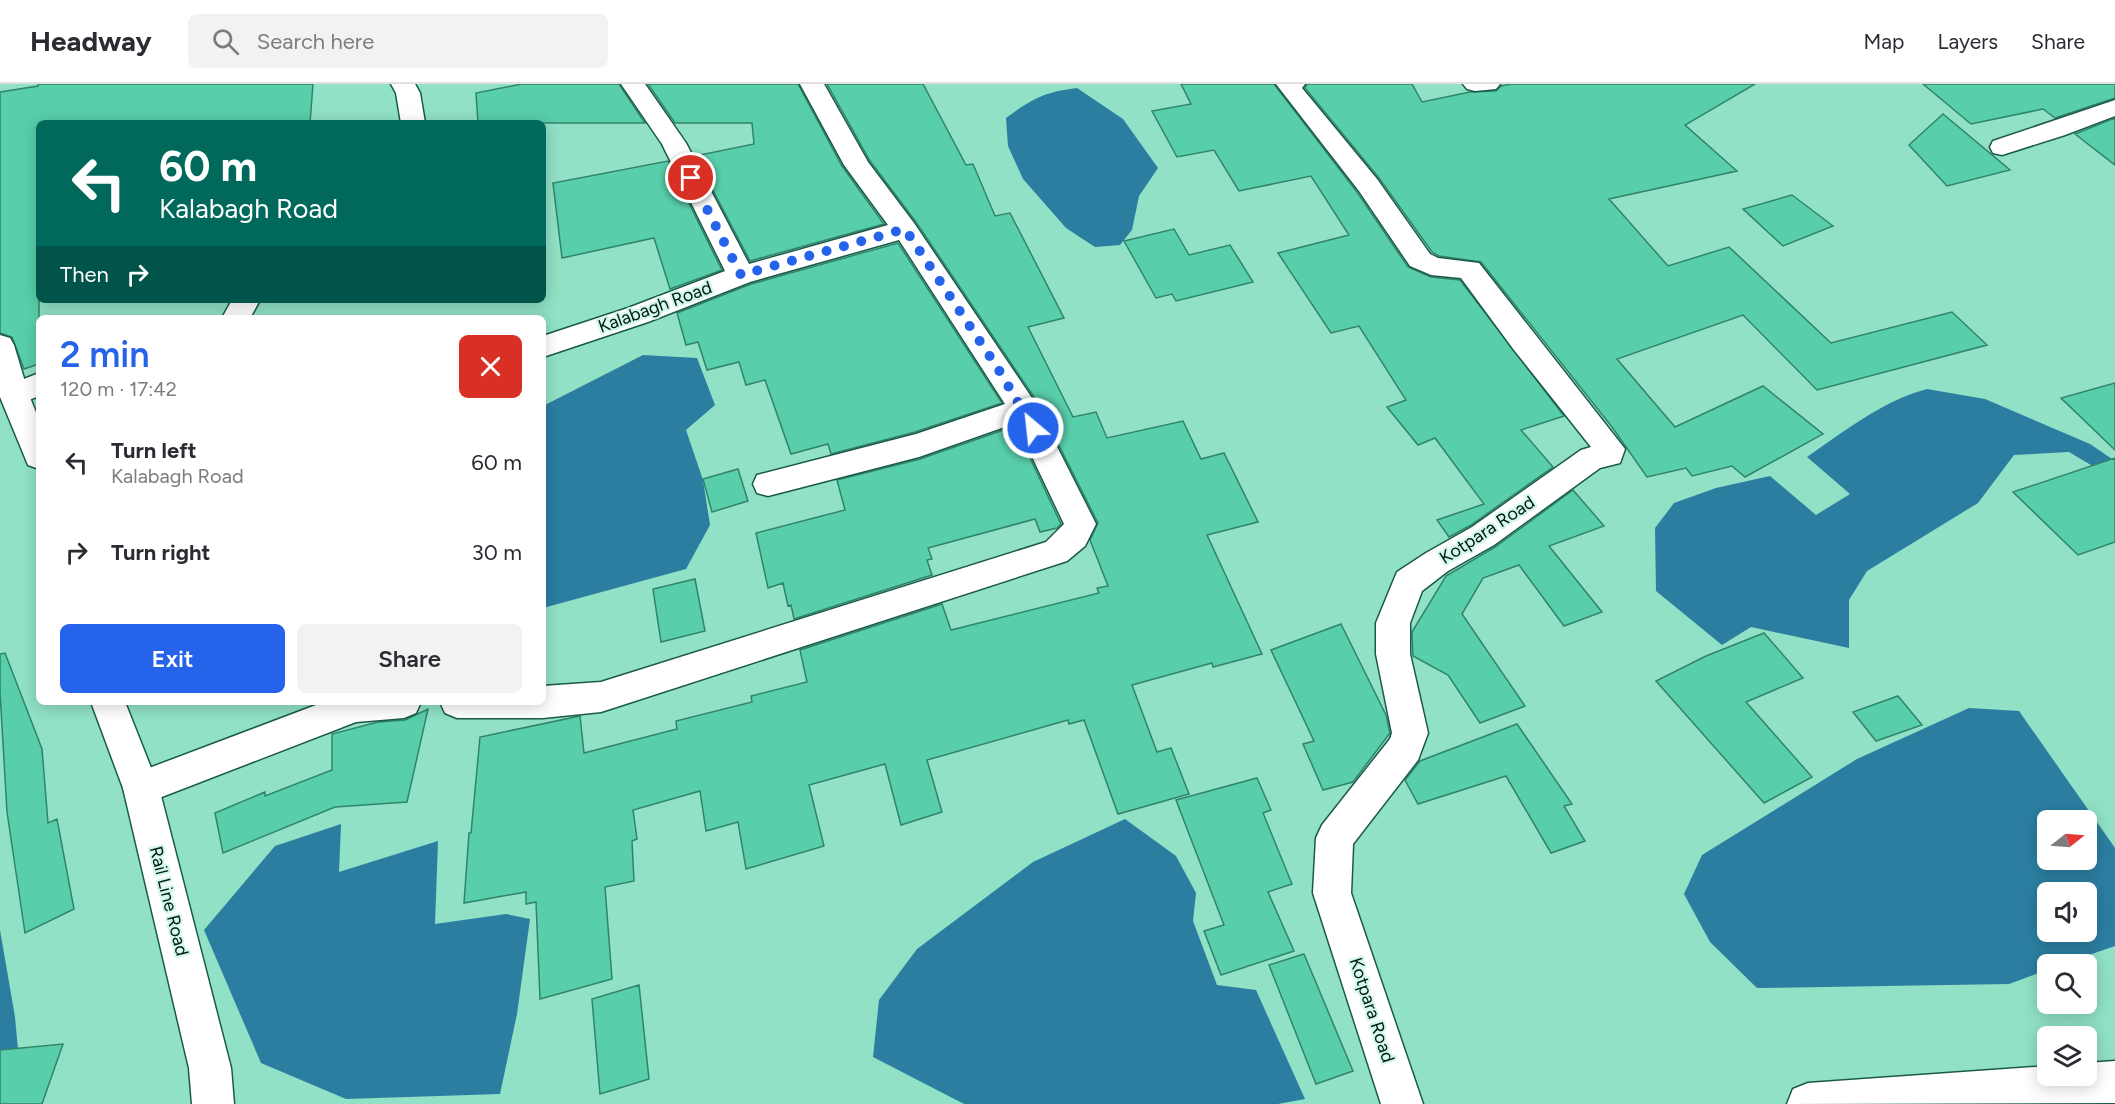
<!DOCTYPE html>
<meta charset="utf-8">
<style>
:root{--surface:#fff;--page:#f2f2f3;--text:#2b2b33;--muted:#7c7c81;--line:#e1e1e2;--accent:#2563eb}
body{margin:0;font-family:Figtree,sans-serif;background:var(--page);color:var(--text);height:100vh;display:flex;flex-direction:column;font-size:22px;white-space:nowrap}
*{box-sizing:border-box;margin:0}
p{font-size:20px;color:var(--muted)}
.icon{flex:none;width:33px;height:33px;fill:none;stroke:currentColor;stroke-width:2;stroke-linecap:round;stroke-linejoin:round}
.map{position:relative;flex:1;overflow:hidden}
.side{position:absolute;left:36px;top:231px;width:510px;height:390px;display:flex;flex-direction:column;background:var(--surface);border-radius:9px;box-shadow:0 3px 15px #0003}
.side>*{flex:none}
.guide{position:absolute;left:36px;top:36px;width:510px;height:183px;border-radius:9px;box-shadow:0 3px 15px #0003;background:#00695c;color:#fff;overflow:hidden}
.needle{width:39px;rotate:73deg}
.buttons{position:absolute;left:2037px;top:726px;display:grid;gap:12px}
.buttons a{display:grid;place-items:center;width:60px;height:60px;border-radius:9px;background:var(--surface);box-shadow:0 3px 15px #0003;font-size:30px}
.pin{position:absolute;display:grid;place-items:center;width:51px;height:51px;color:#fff;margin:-26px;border:3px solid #fff;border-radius:50%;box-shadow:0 2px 6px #0007}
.me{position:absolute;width:66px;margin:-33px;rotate:332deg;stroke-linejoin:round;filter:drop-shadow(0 0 4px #0008)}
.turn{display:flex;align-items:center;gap:21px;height:126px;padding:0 24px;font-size:27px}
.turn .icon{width:78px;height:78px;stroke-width:2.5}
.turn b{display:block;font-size:42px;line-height:51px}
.then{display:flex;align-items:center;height:57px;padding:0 24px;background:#0003;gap:12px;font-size:22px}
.round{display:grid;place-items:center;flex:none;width:63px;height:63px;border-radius:9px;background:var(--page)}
.head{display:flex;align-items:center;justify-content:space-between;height:102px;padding:0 24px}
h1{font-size:36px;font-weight:600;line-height:45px;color:var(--accent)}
.primary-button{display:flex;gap:12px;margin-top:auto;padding:12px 24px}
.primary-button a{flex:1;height:69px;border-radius:9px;background:var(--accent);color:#fff;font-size:24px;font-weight:600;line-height:69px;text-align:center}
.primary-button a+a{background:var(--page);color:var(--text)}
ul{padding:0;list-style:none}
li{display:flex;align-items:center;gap:18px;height:90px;padding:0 24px}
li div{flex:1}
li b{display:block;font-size:22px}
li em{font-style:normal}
header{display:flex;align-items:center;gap:36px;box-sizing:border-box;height:84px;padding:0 30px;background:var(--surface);border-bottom:2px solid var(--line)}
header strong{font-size:28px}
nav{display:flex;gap:33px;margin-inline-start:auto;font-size:21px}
.search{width:420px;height:54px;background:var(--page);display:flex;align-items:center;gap:15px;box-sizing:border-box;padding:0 21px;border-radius:9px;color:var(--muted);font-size:22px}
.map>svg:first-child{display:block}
.water{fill:#2c7ea1;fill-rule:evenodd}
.building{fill:#58ceab;stroke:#31846c;stroke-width:1.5}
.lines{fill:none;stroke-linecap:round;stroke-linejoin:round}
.street-casing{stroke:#1b5a49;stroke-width:3}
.secondary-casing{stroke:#1b5a49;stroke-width:3}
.primary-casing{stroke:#1b5a49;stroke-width:3}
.street{fill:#fff;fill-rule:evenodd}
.secondary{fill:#fff;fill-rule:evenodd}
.primary{fill:#fff;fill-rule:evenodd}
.route{stroke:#2563eb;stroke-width:10;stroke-dasharray:0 18}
.labels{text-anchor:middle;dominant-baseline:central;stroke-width:4.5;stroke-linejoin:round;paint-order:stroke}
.street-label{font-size:18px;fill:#011811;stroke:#d2f8ea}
</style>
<header>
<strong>Headway</strong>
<div class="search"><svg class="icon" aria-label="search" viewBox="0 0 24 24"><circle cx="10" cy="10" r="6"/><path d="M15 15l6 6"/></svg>Search here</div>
<nav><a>Map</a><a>Layers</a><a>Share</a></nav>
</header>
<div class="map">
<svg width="2115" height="1020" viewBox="0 0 2115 1020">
<rect width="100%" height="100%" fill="#90e1c5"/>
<path class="water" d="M 1077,4 L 1123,35 L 1158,84 L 1139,112 L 1132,146 L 1120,161 L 1095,163 L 1066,144 L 1023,95 L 1008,62 L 1006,34 C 1032,15 1044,8 1077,4 Z
M 643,271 L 697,274 L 715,321 L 686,346 L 703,396 L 710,441 L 686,485 L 543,524 L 543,322 Z
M 1927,305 L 1985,315 L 2090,360 L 2115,377 L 2106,390 L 2069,368 L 2014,371 L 1978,419 L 1867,487 L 1849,516 L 1849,564 L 1751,543 L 1722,561 L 1656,507 L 1655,444 L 1674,419 L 1716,404 L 1770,392 L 1816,431 L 1850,410 L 1807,373 C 1845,347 1882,317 1927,305 Z
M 1969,624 L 2019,627 L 2115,764 L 2115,862 L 2063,880 L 2048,880 L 2047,886 L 2009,900 L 1757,904 L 1710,858 L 1684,810 L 1702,771 L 1857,675 ZM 2086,736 L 2086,776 L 2048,776 L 2048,736 ZM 2086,808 L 2086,848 L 2048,848 L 2048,808 Z
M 1125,735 L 1176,772 L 1196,809 L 1193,837 L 1217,901 L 1256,906 L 1305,1015 L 1278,1020 L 964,1020 L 873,973 L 879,916 L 917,865 L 1033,778 Z
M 341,740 L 339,788 L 438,757 L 435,840 L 506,830 L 530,835 L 517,930 L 500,1010 L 346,1015 L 261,979 L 204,846 L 275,762 Z
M 0,846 L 15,933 L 23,1020 L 0,1020 Z"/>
<path class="building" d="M 38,0 L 313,0 L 310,39 L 39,39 L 39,280 L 24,285 L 12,253 L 0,249 L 0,8 L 38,2 Z
M 522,0 L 619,0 L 645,39 L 478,39 L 476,9 Z
M 648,0 L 798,0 L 842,82 L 884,140 L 750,177 L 695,72 L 754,60 L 752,39 L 675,39 Z
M 827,0 L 923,0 L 966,81 L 973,80 L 995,132 L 1010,129 L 1064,234 L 1028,243 L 1073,333 L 1096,328 L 1107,354 L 1183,337 L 1201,375 L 1224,369 L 1258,438 L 1207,451 L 1262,570 L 1213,583 L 1212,579 L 1132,601 L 1157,668 L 1171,664 L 1189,710 L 1118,730 L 1084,636 L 1069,640 L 1068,636 L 927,676 L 942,728 L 901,741 L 885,680 L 809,701 L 824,762 L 746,785 L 738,738 L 706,747 L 700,707 L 633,726 L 637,755 L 632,757 L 634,797 L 605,803 L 612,895 L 540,915 L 536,818 L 526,820 L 526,808 L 464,819 L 469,749 L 471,749 L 480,653 L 580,632 L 584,669 L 677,645 L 676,637 L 752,618 L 751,612 L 807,598 L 800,566 L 942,520 L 951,546 L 1099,509 L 1097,504 L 1108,502 L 1090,456 L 1098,439 L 1036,316 L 916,138 L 870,77 Z
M 1181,0 L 1274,0 L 1357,108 L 1408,183 L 1431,193 L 1460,196 L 1564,332 L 1521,346 L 1553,383 L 1471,441 L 1449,453 L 1437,436 L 1484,420 L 1435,354 L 1418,361 L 1387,323 L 1406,316 L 1359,242 L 1331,249 L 1278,169 L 1349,151 L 1311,92 L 1239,107 L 1214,66 L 1177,73 L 1152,27 L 1191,20 Z
M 1307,0 L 1412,0 L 1422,18 L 1470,8 L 1496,7 L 1501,2 L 1511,0 L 1755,0 L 1685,41 L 1737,87 L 1609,115 L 1668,182 L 1729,163 L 1831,259 L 1952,228 L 1987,261 L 1817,306 L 1743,231 L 1617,275 L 1675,343 L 1763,302 L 1823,350 L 1745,393 L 1732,382 L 1692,392 L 1686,384 L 1647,393 L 1612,343 L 1481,178 L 1439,172 L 1432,168 L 1379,94 L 1305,4 Z
M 1923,0 L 2115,0 L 2115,14 L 2055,34 L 2043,25 L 1971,40 Z
M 1943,30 L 2010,86 L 1947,102 L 1909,61 Z
M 2115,34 L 2115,81 L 2075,50 Z
M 668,77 L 722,186 L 670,205 L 654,154 L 562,174 L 553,99 Z
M 1792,111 L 1833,142 L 1783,162 L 1743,125 Z
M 1174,145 L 1189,171 L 1230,161 L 1253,198 L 1176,217 L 1172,210 L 1156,214 L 1124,157 Z
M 898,159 L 1002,319 L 915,348 L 831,370 L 828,360 L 791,370 L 765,296 L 746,301 L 739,278 L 707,286 L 698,258 L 686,261 L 677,229 L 751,200 Z
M 2115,299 L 2115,366 L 2061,314 Z
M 1015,342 L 1061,440 L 1057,444 L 1040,448 L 1035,435 L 928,464 L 932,475 L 927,476 L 932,491 L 794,535 L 791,521 L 788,522 L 783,499 L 768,504 L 756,449 L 845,426 L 837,396 L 920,375 Z
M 2115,374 L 2115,458 L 2078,471 L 2013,408 Z
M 738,385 L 748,417 L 712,428 L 703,395 Z
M 1573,406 L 1604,442 L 1549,462 L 1602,528 L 1564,542 L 1519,481 L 1483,494 L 1462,530 L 1525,622 L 1480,639 L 1448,591 L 1413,572 L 1412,548 L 1446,492 L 1495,463 Z
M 695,495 L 705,547 L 661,558 L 653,505 Z
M 1341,540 L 1386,631 L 1390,649 L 1353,698 L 1323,706 L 1303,660 L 1314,657 L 1271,566 Z
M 1764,549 L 1803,594 L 1746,618 L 1812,693 L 1764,719 L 1656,597 L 1706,572 Z
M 5,569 L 42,665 L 48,739 L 57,735 L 74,825 L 25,849 L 7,728 L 0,608 L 0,570 Z
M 1898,612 L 1922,641 L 1876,657 L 1853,628 Z
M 428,625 L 407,718 L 335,723 L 223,769 L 215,729 L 265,708 L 265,712 L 332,686 L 332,650 L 378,638 L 405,636 Z
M 1517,640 L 1572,720 L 1564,722 L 1585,757 L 1551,769 L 1506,692 L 1418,720 L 1405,696 L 1420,677 Z
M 1257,694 L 1271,726 L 1263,729 L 1292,800 L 1268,808 L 1294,867 L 1221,891 L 1204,847 L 1224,841 L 1176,716 Z
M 1304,870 L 1353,987 L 1316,1000 L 1269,881 Z
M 639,901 L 649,995 L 600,1010 L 592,915 Z
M 63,960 L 42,1020 L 0,1020 L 0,966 Z"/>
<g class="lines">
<defs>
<path id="street" d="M 391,0 L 415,0 L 420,9 L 425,39 L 401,39 L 396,9 Z
M 621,0 L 645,0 L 686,59 L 749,180 L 888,141 L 844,81 L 800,0 L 824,0 L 868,78 L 914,139 L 1034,317 L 1096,440 L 1085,462 L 1067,477 L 601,628 L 543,634 L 457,634 L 445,629 L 440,618 L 543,618 L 543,602 L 601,598 L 1046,458 L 1064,440 L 1016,339 L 919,373 L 768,412 L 757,409 L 753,400 L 757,391 L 916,350 L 1005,320 L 899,156 L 750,198 L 648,238 L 543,273 L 543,252 L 628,224 L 725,187 L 662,60 Z
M 1276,0 L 1305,0 L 1302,4 L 1377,95 L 1430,170 L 1438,174 L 1479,179 L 1625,365 L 1620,379 L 1600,384 L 1494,461 L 1448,487 L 1422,507 L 1410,539 L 1410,570 L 1428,649 L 1418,676 L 1353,760 L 1351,809 L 1423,1020 L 1381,1020 L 1313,809 L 1316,754 L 1322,741 L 1390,655 L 1392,649 L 1376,570 L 1376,539 L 1397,488 L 1426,469 L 1472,443 L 1581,366 L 1591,363 L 1514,266 L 1461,194 L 1431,191 L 1410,182 L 1359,107 Z
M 1463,0 L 1500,0 L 1496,5 L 1475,7 L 1467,5 Z
M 2115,16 L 2115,32 L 2065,51 L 2002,71 L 1993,69 L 1990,63 L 1993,57 Z
M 232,216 L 260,216 L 250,234 L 222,234 Z
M 39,289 L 39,312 L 14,322 L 4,319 L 0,310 L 4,303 Z
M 324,618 L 421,618 L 416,629 L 404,634 L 356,638 L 141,721 L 128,716 L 123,704 L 128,692 Z"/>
<path id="secondary" d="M 0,251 L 10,254 L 14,261 L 29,311 L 39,336 L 39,385 L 28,381 L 0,313 Z
M 91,618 L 125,618 L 159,704 L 231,984 L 234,1020 L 192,1020 L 189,984 L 123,704 Z"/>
<path id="primary" d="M 2115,977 L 2115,1019 L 1787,1020 L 1793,1005 L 1808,999 L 2048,982 L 2048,992 L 2086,992 L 2086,979 Z"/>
</defs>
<use href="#street" class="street-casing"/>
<use href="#secondary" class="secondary-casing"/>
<use href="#primary" class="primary-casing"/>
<use href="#street" class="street"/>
<use href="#secondary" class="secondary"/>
<use href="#primary" class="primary"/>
</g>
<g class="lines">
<path class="route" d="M 691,94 L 741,191 L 905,145 L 997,283 L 1033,344"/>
</g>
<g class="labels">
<g class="street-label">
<text transform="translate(655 223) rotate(-20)">Kalabagh Road</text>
<text transform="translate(1487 446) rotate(-33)">Kotpara Road</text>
<text transform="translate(169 817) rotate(76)">Rail Line Road</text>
<text transform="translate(1372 926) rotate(72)">Kotpara Road</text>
</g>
</g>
</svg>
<div class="buttons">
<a><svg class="needle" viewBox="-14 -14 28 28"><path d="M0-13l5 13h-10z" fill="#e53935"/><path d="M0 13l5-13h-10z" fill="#7c7c81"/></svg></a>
<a><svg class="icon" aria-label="sound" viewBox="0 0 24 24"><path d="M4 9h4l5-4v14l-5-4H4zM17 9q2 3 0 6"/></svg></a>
<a><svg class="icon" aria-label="search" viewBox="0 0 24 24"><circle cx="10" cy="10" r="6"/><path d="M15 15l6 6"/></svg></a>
<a><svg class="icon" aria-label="layers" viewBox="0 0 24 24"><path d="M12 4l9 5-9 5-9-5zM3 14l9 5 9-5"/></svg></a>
</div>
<div class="pin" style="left:691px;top:94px;background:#d93025"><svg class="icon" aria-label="arrive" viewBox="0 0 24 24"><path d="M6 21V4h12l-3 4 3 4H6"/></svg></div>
<svg class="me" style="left:1033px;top:344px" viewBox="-20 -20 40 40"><circle r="17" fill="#2563eb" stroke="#fff" stroke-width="3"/><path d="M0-11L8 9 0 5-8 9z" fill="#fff"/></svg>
<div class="guide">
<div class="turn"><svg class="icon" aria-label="left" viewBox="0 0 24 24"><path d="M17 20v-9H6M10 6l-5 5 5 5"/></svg><div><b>60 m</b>Kalabagh Road</div></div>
<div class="then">Then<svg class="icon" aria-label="right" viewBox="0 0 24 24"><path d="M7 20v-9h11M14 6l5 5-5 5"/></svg></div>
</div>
<section class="side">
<div class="head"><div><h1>2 min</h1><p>120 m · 17:42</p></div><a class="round" style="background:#d93025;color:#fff"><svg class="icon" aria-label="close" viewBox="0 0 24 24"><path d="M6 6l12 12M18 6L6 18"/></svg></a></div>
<ul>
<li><svg class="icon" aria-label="left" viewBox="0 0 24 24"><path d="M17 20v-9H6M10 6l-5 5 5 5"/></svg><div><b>Turn left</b><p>Kalabagh Road</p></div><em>60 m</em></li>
<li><svg class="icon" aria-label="right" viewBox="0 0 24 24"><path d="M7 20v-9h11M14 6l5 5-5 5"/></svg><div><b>Turn right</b></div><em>30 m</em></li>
</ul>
<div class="primary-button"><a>Exit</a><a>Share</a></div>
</section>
</div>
